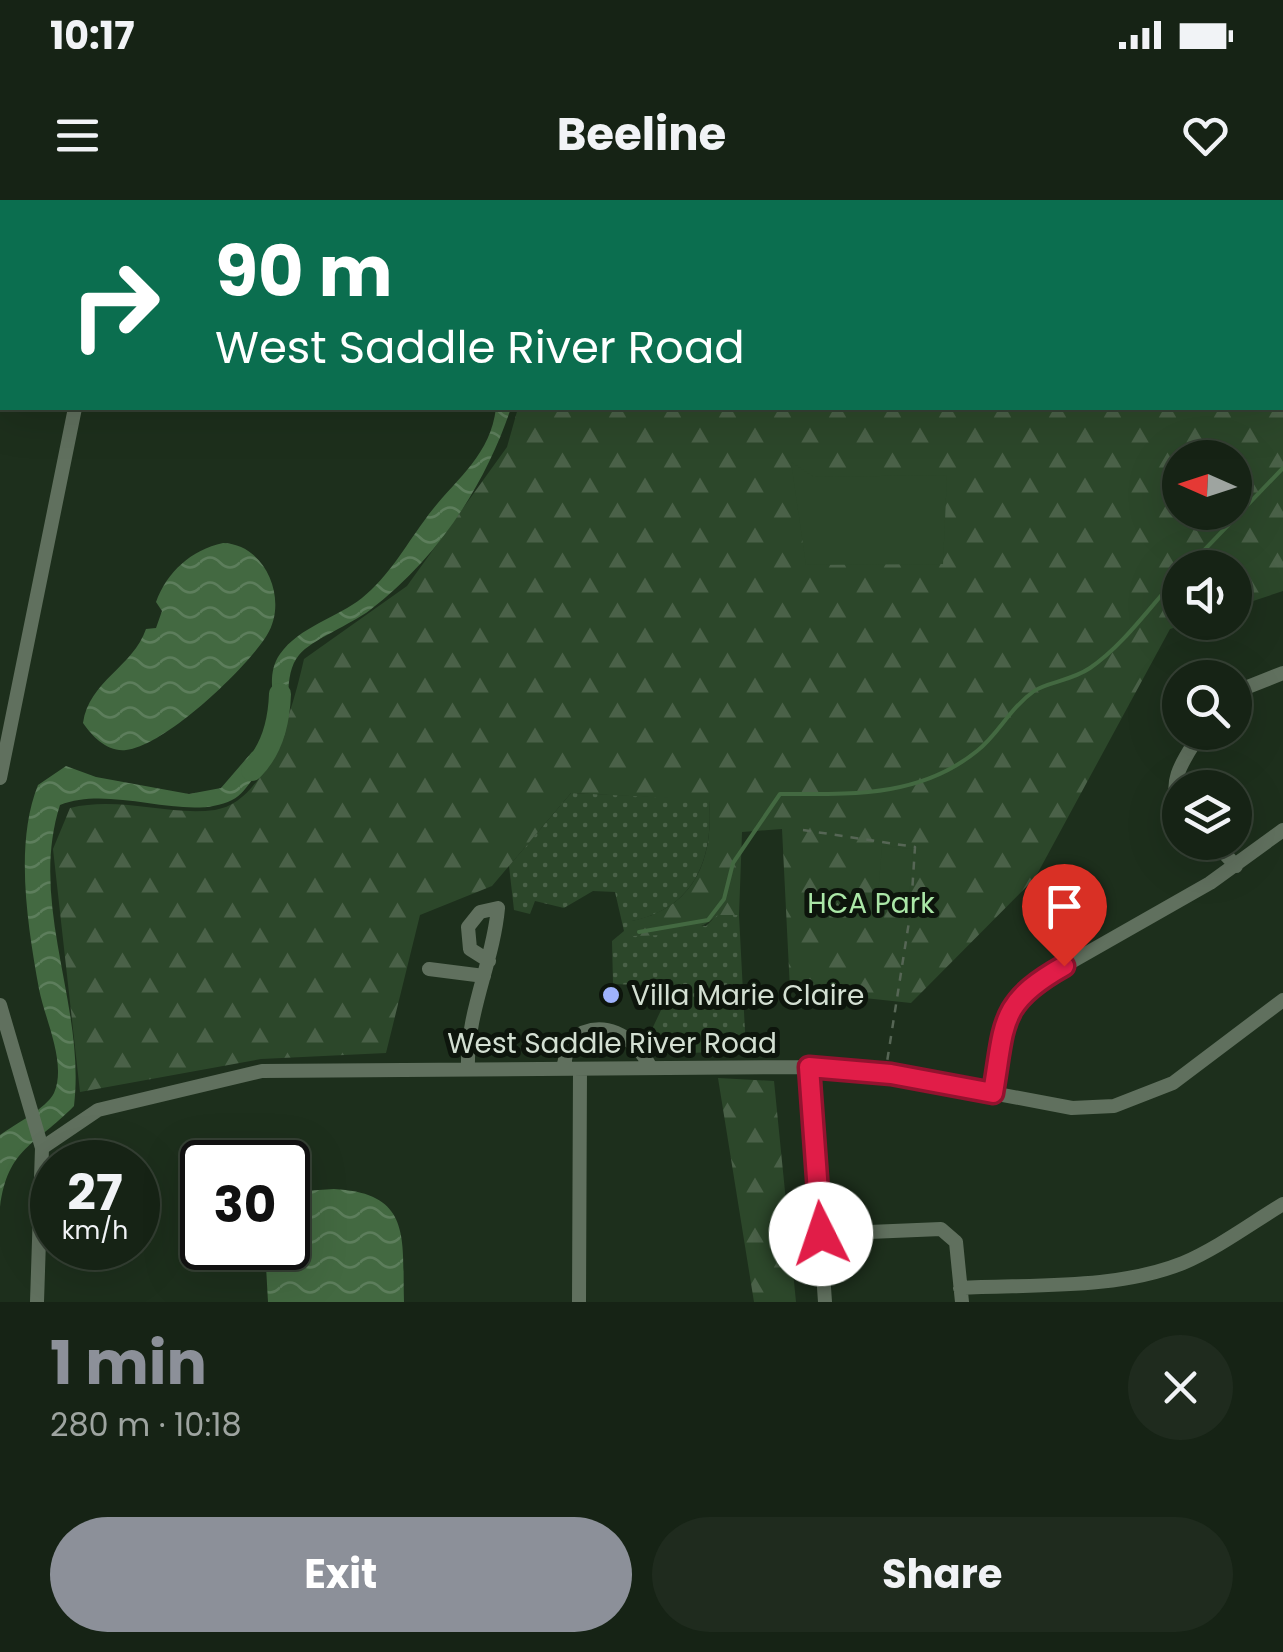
<!DOCTYPE html>
<meta charset="utf-8">
<style>
:root{--surface:#162315;--page:#1f2b1e;--text:#f1f3f6;--muted:#9ea4a0;--line:#354034;--accent:#8c9099}
body{margin:0;font-family:Poppins,sans-serif;background:var(--page);color:var(--text);height:100vh;display:flex;flex-direction:column;font-size:38px;white-space:nowrap}
*{box-sizing:border-box;margin:0}
p{font-size:32px;color:var(--muted)}
.icon{flex:none;width:55px;height:55px;fill:none;stroke:currentColor;stroke-width:2;stroke-linecap:round;stroke-linejoin:round}
.map{position:relative;height:1102px;overflow:hidden}
.details{display:flex;flex-direction:column;background:var(--surface);flex:1}
.details>*{flex:none}
.top-card{position:absolute;left:0px;top:0px;width:1285px;height:210px;box-shadow:0 10px 40px #0002,0 0 0 2px var(--line);background:#0b6e4f;color:#fff;overflow:hidden}
.needle{width:65px;rotate:273deg}
.buttons{position:absolute;left:1162px;top:240px;display:grid;gap:20px}
.buttons a{display:grid;place-items:center;width:90px;height:90px;border-radius:50%;background:var(--surface);box-shadow:0 10px 40px #0002,0 0 0 2px var(--line);font-size:50px}
.speed{position:absolute;left:30px;top:940px;display:flex;gap:20px;font-size:50px;font-weight:700;text-align:center}
.speed>*{display:grid;place-content:center;width:130px;height:130px;border-radius:50%;background:var(--surface);box-shadow:0 10px 40px #0002,0 0 0 2px var(--line);line-height:1}
.speed small{font-size:25px;font-weight:400}
.speed .limit{border:5px solid #111;border-radius:15px;background:#fff;color:#111}
.pin{position:absolute;display:grid;place-items:center;width:85px;height:85px;color:#fff;margin:-102px -42px;border-radius:50% 50% 50% 0;rotate:-45deg;box-shadow:0 0 10px #0007}
.pin .icon{rotate:45deg}
.me{position:absolute;width:110px;margin:-55px;rotate:356deg;stroke-linejoin:round;filter:drop-shadow(0 0 8px #0008)}
.turn{display:flex;align-items:center;gap:35px;height:210px;padding:0 50px;font-size:45px}
.turn .icon{width:130px;height:130px;stroke-width:2.5}
.turn b{display:block;font-size:70px;line-height:85px}
.round{display:grid;place-items:center;flex:none;width:105px;height:105px;border-radius:52px;background:var(--page)}
.overview{display:flex;align-items:center;justify-content:space-between;height:170px;padding:0 50px}
h1{font-size:60px;font-weight:700;line-height:75px;color:var(--accent)}
.primary-button{display:flex;gap:20px;margin-top:auto;padding:20px 50px}
.primary-button a{flex:1;height:115px;border-radius:60px;background:var(--accent);color:#fff;font-size:40px;font-weight:700;line-height:115px;text-align:center}
.primary-button a+a{background:var(--page);color:var(--text)}
.status{display:flex;justify-content:space-between;align-items:center;height:70px;padding:0 50px;background:var(--surface);direction:ltr}
.status svg{height:28px;fill:currentColor}
header{display:flex;justify-content:space-between;align-items:center;height:130px;padding:0 50px;background:var(--surface);font-size:45px;font-weight:700}
.map>svg:first-child{display:block}
.green{fill:url(#green-dots)}
.forest{fill:url(#forest-firs);fill-rule:evenodd}
.pitch{fill:#2c472a}
.water{fill:url(#water-waves)}
.lines{fill:none;stroke-linecap:round;stroke-linejoin:round}
.stream{stroke:#436941;stroke-width:4}
.river{stroke:#436941;stroke-width:22}
.path{stroke:#566655;stroke-width:2.5;stroke-dasharray:8 8;stroke-linecap:butt}
.minor{stroke:#60705e;stroke-width:14}
.route-casing{stroke:#92132f;stroke-width:25}
.route{stroke:#e11d48;stroke-width:18}
.poi-dot{fill:#9fb3fd;stroke:#0d150c;stroke-width:4}
.labels{text-anchor:middle;dominant-baseline:central;stroke-width:10;stroke-linejoin:round;paint-order:stroke}
.park-label{font-size:28px;fill:#abe7a7;stroke:#0d150c}
.poi-label{font-size:28px;fill:#d3dfd2;stroke:#0d150c;text-anchor:start}
.street-label{font-size:28px;fill:#d3dfd2;stroke:#0d150c}
</style>
<div class="status"><b>10:17</b><svg viewBox="0 0 49 12"><path d="M0 12V9h3v3zM5 12V6h3v6zM10 12V3h3v9zM15 12V0h3v12zM26 1h20v11H26zM47 4h2v5h-2z"/></svg></div>
<header><svg class="icon" aria-label="menu" viewBox="0 0 24 24"><path d="M4 6h16M4 12h16M4 18h16"/></svg>Beeline<svg class="icon" aria-label="heart" viewBox="0 0 24 24"><path d="M12 20l-8-8c-3-5 5-10 8-4 3-6 11-1 8 4z"/></svg></header>
<div class="map">
<svg width="1283" height="1102" viewBox="0 0 1283 1102">
<defs>
<pattern id="green-dots" width="8" height="8" patternUnits="userSpaceOnUse" patternTransform="scale(2.5)"><rect width="8" height="8" fill="#2c472a"/><path d="M2 2h.1M6 6h.1" fill="none" stroke="#4a6148" stroke-width="1.8" stroke-linecap="round"/></pattern>
<pattern id="forest-firs" width="22" height="20" patternUnits="userSpaceOnUse" patternTransform="scale(2.5)"><rect width="22" height="20" fill="#2c472a"/><path d="M5 1l3.5 6h-7zM16 11l3.5 6h-7z" fill="#4a6148"/></pattern>
<pattern id="water-waves" width="16" height="10" patternUnits="userSpaceOnUse" patternTransform="scale(2.5)"><rect width="16" height="10" fill="#436941"/><path d="M0 5q4-4 8 0t8 0" fill="none" stroke="#5d7e5c"/></pattern>
</defs>
<rect width="100%" height="100%" fill="#1d2f1c"/>
<path class="green" d="M 571,593 L 709,599 C 714,658 695,708 632,721 L 706,726 L 717,715 L 739,715 L 746,851 L 658,854 L 645,844 L 662,808 L 663,786 L 613,784 L 612,741 L 624,731 L 615,692 L 593,691 L 564,708 L 535,701 L 530,714 L 514,710 L 509,666 Z"/>
<path class="forest" d="M 690,0 L 1283,0 L 1283,391 L 1235,407 L 1235,368 L 1180,368 L 1180,422 L 1190,423 L 1170,429 L 1035,678 L 911,803 L 790,790 L 782,629 L 742,632 L 739,715 L 718,715 C 694,736 663,735 633,736 L 629,730 L 632,721 C 695,708 714,659 709,600 L 571,593 L 492,686 L 420,715 L 386,853 L 261,859 L 80,892 L 53,649 L 70,608 C 120,596 167,616 215,610 C 269,602 294,503 304,459 L 407,386 L 507,247 L 518,208 L 1282,208 L 1282,2 ZM 1180,258 L 1235,258 L 1235,312 L 1180,312 Z
M 718,878 L 774,881 L 796,1102 L 754,1102 Z"/>
<path class="pitch" d="M 791,262 L 814,277 L 947,275 L 943,364 L 806,365 Z
M 882,646 L 913,649 L 909,697 L 878,695 Z"/>
<path class="water" d="M 496,208 L 511,208 C 485,286 436,360 370,410 C 352,424 311,440 299,455 C 282,475 292,513 284,536 C 277,555 266,565 253,579 C 247,586 241,596 232,600 C 187,623 113,584 60,605 C 28,705 86,805 74,906 C 35,946 8,947 0,1007 L 0,935 C 15,924 46,909 54,893 C 67,863 45,820 39,789 C 28,727 14,645 38,585 L 66,566 L 96,577 L 189,594 L 221,588 L 252,552 L 272,542 C 283,515 261,481 280,454 C 299,427 338,417 362,398 C 389,376 404,348 424,321 C 451,282 490,259 496,208 Z
M 223,343 C 265,344 289,399 267,435 C 247,468 165,546 126,550 C 107,552 93,537 83,523 C 89,481 133,467 146,429 L 156,428 L 162,411 L 156,402 C 167,372 191,350 223,343 Z
M 334,989 C 413,993 402,1039 404,1102 L 268,1102 L 265,1048 L 288,1048 L 288,992 Z"/>
<g class="lines">
<path class="stream" d="M 1187,368 L 1283,268
M 639,732 L 708,720 L 724,699 L 733,663 L 780,594 C 850,594 919,598 977,551 C 998,535 1009,509 1034,491 C 1047,482 1071,481 1090,468 C 1124,445 1152,404 1180,374"/>
<path class="river" d="M 1282,124 L 1283,124
M 252,570 C 272,550 279,522 280,494"/>
<path class="path" d="M 803,630 L 915,647 L 911,709 L 887,862"/>
<path class="minor" d="M 233,2 L 245,0
M 0,52 L 2,51
M 1235,492 L 1283,473
M 0,578 L 75,208
M 1180,606 C 1166,579 1187,556 1201,532
M 1214,642 L 1236,666
M 429,769 L 484,776
M 0,805 L 42,948 L 37,1102
M 809,867 L 825,1102
M 468,869 C 466,813 493,763 498,708 L 480,712 L 468,727 L 470,749 L 489,761
M 563,869 L 569,841 C 602,815 634,836 651,868
M 993,893 L 1006,820 L 1029,786 L 1210,683 L 1283,630
M 42,948 L 98,910 L 262,871 L 809,867 L 891,874 L 1072,908 L 1114,906 L 1173,883 L 1283,800
M 821,1034 L 941,1029 L 956,1042 L 962,1102
M 960,1088 C 1032,1084 1116,1090 1183,1063 C 1218,1048 1250,1024 1283,1004
M 579,1102 L 580,869"/>
</g>
<g class="lines">
<defs>
<path id="route" d="M 821,1034 L 809,867 L 891,874 L 993,893 C 1005,823 998,803 1064,766"/>
</defs>
<use href="#route" class="route-casing"/>
<use href="#route" class="route"/>
</g>
<circle class="poi-dot" cx="611" cy="795" r="10"/>
<g class="labels">
<g class="park-label">
<text x="871" y="703">HCA Park</text>
</g>
<g class="poi-label">
<text x="631" y="795">Villa Marie Claire</text>
</g>
<g class="street-label">
<text x="612" y="843">West Saddle River Road</text>
</g>
</g>
</svg>
<div class="buttons">
<a><svg class="needle" viewBox="-14 -14 28 28"><path d="M0-13l5 13h-10z" fill="#e53935"/><path d="M0 13l5-13h-10z" fill="#9ea4a0"/></svg></a>
<a><svg class="icon" aria-label="sound" viewBox="0 0 24 24"><path d="M4 9h4l5-4v14l-5-4H4zM17 9q2 3 0 6"/></svg></a>
<a><svg class="icon" aria-label="search" viewBox="0 0 24 24"><circle cx="10" cy="10" r="6"/><path d="M15 15l6 6"/></svg></a>
<a><svg class="icon" aria-label="layers" viewBox="0 0 24 24"><path d="M12 4l9 5-9 5-9-5zM3 14l9 5 9-5"/></svg></a>
</div>
<div class="speed"><div>27<small>km/h</small></div><div class="limit">30</div></div>
<div class="pin" style="left:1064px;top:766px;background:#d93025"><svg class="icon" aria-label="arrive" viewBox="0 0 24 24"><path d="M6 21V4h12l-3 4 3 4H6"/></svg></div>
<svg class="me" style="left:821px;top:1034px" viewBox="-20 -20 40 40"><circle r="19" fill="#fff"/><path d="M0-13L10 11 0 6-10 11z" fill="#e11d48"/></svg>
<div class="top-card">
<div class="turn"><svg class="icon" aria-label="right" viewBox="0 0 24 24"><path d="M7 20v-9h11M14 6l5 5-5 5"/></svg><div><b>90 m</b>West Saddle River Road</div></div>
</div>
</div>
<section class="details">
<div class="overview"><div><h1>1 min</h1><p>280 m · 10:18</p></div><a class="round"><svg class="icon" aria-label="close" viewBox="0 0 24 24"><path d="M6 6l12 12M18 6L6 18"/></svg></a></div>
<div class="primary-button"><a>Exit</a><a>Share</a></div>
</section>
